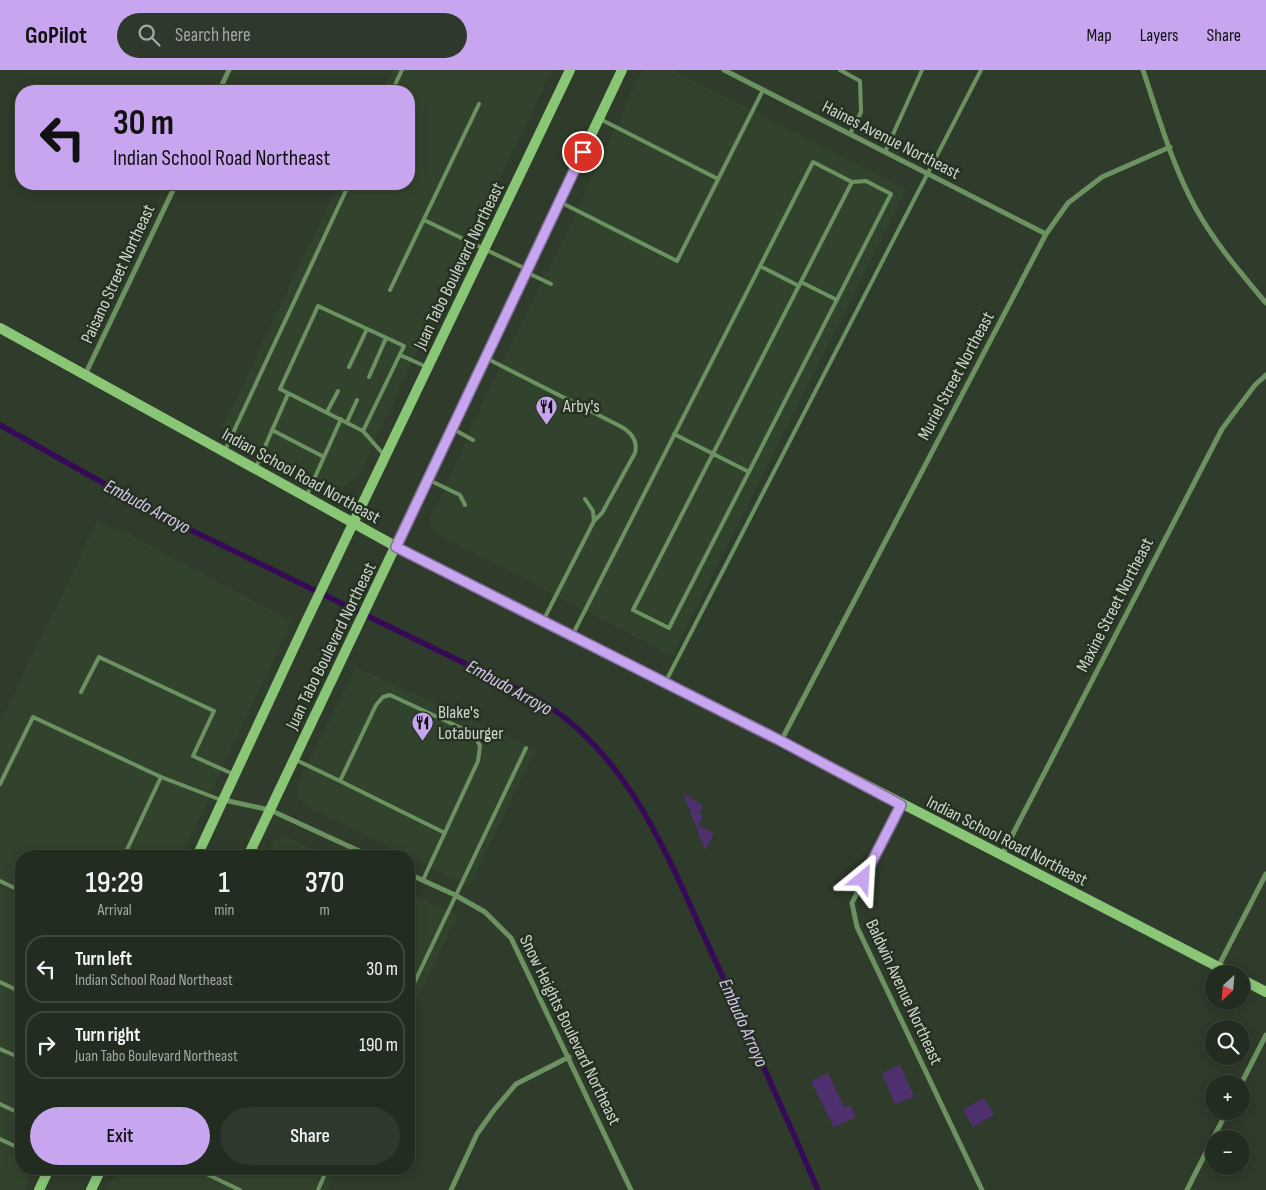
<!DOCTYPE html>
<meta charset="utf-8">
<style>
:root{--surface:#232c20;--page:#2f382d;--text:#f1f3f6;--muted:#a3a7a5;--line:#40483e;--accent:#c8a6ef}
body{margin:0;font-family:"Sofia Sans Condensed",sans-serif;background:var(--page);color:var(--text);height:100vh;display:flex;flex-direction:column;font-size:19px;white-space:nowrap}
*{box-sizing:border-box;margin:0}
p{font-size:16px;color:var(--muted)}
.icon{flex:none;width:28px;height:28px;fill:none;stroke:currentColor;stroke-width:2;stroke-linecap:round;stroke-linejoin:round}
.map{position:relative;flex:1;overflow:hidden}
.drawer{position:absolute;left:15px;top:780px;width:400px;height:325px;display:flex;flex-direction:column;background:var(--surface);border-radius:20px;box-shadow:0 2px 12px #0003,0 0 0 1px var(--line)}
.drawer>*{flex:none}
.hud{position:absolute;left:15px;top:15px;width:400px;height:105px;border-radius:20px;box-shadow:0 2px 12px #0003,0 0 0 1px var(--line);background:#c8a6ef;color:#111;overflow:hidden}
.needle{width:32px;rotate:206deg}
.buttons{position:absolute;left:1205px;top:895px;display:grid;gap:10px}
.buttons a{display:grid;place-items:center;width:45px;height:45px;border-radius:50%;background:var(--surface);box-shadow:0 2px 12px #0003,0 0 0 1px var(--line);font-size:25px}
.pin{position:absolute;display:grid;place-items:center;width:42px;height:42px;color:#fff;margin:-21px;border:2px solid #fff;border-radius:50%;box-shadow:0 1px 5px #0007}
.me{position:absolute;width:55px;margin:-28px;rotate:27deg;stroke-linejoin:round;filter:drop-shadow(0 0 4px #0008)}
.turn{display:flex;align-items:center;gap:18px;height:105px;padding:0 15px;font-size:22px}
.turn .icon{width:65px;height:65px;stroke-width:2.5}
.turn b{display:block;font-size:35px;line-height:42px}
.eta{display:flex;justify-content:space-evenly;align-items:center;height:85px;text-align:center}
.eta b{font-size:30px;font-weight:600;line-height:35px}
.cta{display:flex;gap:10px;margin-top:auto;padding:10px 15px}
.cta a{flex:1;height:58px;border-radius:30px;background:var(--accent);color:#111;font-size:20px;font-weight:600;line-height:58px;text-align:center}
.cta a+a{background:var(--page);color:var(--text)}
ul{padding:0;list-style:none}
li{display:flex;align-items:center;gap:15px;height:68px;margin:0 10px 8px;padding:0 5px;border:2px solid var(--line);border-radius:20px}
li div{flex:1}
li b{display:block;font-size:19px}
li em{font-style:normal}
header{display:flex;align-items:center;gap:30px;box-sizing:border-box;height:70px;padding:0 25px;background:var(--accent);color:#111}
header strong{font-size:24px}
nav{display:flex;gap:28px;margin-inline-start:auto;font-size:18px}
.search{width:350px;height:45px;background:var(--page);display:flex;align-items:center;gap:12px;box-sizing:border-box;padding:0 18px;border-radius:28px;color:var(--muted);font-size:19px}
.map>svg:first-child{display:block}
.built{fill:#32432d}
.green{fill:#4f306e}
.lines{fill:none;stroke-linecap:round;stroke-linejoin:round}
.stream{stroke:#360a57;stroke-width:5.5}
.lane{stroke:#6d9261;stroke-width:4}
.street{stroke:#6d9261;stroke-width:5}
.secondary{stroke:#89c676;stroke-width:10}
.route-casing{stroke:#826c9b;stroke-width:12}
.route{stroke:#c8a6ef;stroke-width:9}
.labels{text-anchor:middle;dominant-baseline:central;stroke-width:5;stroke-linejoin:round;paint-order:stroke}
.street-label{font-size:18px;fill:#ced5cb;stroke:#253121}
.poi-label{font-size:18px;fill:#ced5cb;stroke:#253121;text-anchor:start}
.water-label{font-size:19px;font-style:italic;fill:#d7c4ef;stroke:#253121}
</style>
<header>
<strong>GoPilot</strong>
<div class="search"><svg class="icon" aria-label="search" viewBox="0 0 24 24"><circle cx="10" cy="10" r="6"/><path d="M15 15l6 6"/></svg>Search here</div>
<nav><a>Map</a><a>Layers</a><a>Share</a></nav>
</header>
<div class="map">
<svg width="1266" height="1120" viewBox="0 0 1266 1120">
<rect width="100%" height="100%" fill="#2f3b2b"/>
<path class="built" d="M 393,0 L 552,0 L 358,406 L 343,417 L 334,416 L 222,358 L 338,114 L 409,114 L 409,21 L 382,21 Z
M 646,0 L 672,0 L 907,119 L 672,586 L 437,464 L 430,455 L 431,447 L 503,289 L 571,153 L 641,2 Z
M 97,451 L 113,459 L 121,460 L 292,551 L 181,786 L 21,786 L 21,1099 L 34,1099 L 24,1120 L 0,1120 L 0,653 Z
M 356,597 L 536,680 L 469,816 L 305,736 L 298,728 L 297,716 Z
M 288,767 L 330,786 L 264,786 L 275,770 Z
M 409,823 L 457,845 L 409,948 Z
M 117,1099 L 338,1099 L 328,1120 L 107,1120 Z"/>
<path class="green" d="M 683,723 L 703,736 L 699,743 L 703,746 L 698,755 L 714,764 L 705,780 Z
M 900,995 L 914,1026 L 895,1034 L 882,1003 Z
M 828,1003 L 844,1037 L 850,1035 L 856,1047 L 834,1057 L 811,1011 Z
M 984,1028 L 994,1045 L 973,1057 L 963,1040 Z"/>
<g class="lines">
<path class="stream" d="M 0,355 L 160,445 L 536,628 C 633,685 671,796 716,892 C 751,968 785,1044 818,1120"/>
<path class="lane" d="M 840,0 L 860,11 L 861,42 L 850,64
M 392,21 L 402,0
M 600,49 L 718,109
M 885,82 L 922,0
M 560,132 L 677,191 L 763,20
M 424,150 L 526,199
M 760,196 L 799,216
M 526,202 L 551,214
M 801,212 L 837,230
M 390,220 L 479,34
M 400,285 L 427,297
M 486,288 L 620,356 C 631,362 638,371 635,383 L 602,443 L 594,451 L 543,551
M 349,297 L 367,259
M 369,307 L 386,268
M 327,342 L 338,321
M 347,352 L 357,330
M 453,359 L 473,370
M 272,360 L 324,387
M 363,361 L 404,276 L 318,236 L 280,319 L 363,361 L 384,385
M 674,364 L 749,402
M 225,380 L 349,114
M 256,397 L 288,324
M 429,410 L 460,425 L 465,435
M 306,427 L 341,349
M 585,429 L 593,441 L 594,451
M 572,566 L 813,92 L 852,112 L 866,111 L 891,124 L 669,558 L 633,540 L 852,112
M 666,611 L 981,0
M 81,622 L 99,587 L 214,641 L 193,686 L 233,704
M 294,689 L 340,711 L 376,635 L 383,627 L 390,625 L 474,664 L 480,676 L 478,691 L 423,810
M 340,711 L 445,763
M 0,714 L 33,647 L 161,707 L 221,730
M 254,779 L 270,786
M 124,786 L 161,707
M 0,811 L 21,821
M 0,912 L 21,922
M 409,924 L 526,678
M 0,979 L 21,988
M 0,1034 L 21,1044
M 0,1069 L 21,1079
M 196,1099 L 240,1120
M 318,1120 L 327,1099"/>
<path class="street" d="M 724,0 L 1046,164
M 1143,0 C 1158,45 1172,95 1195,137 C 1214,172 1240,202 1266,233
M 219,21 L 229,0
M 85,305 L 176,114
M 781,671 L 1046,164 L 1068,133 L 1102,107 L 1170,77
M 224,730 L 270,740 L 370,786
M 901,735 L 852,833 L 857,857 L 982,1120
M 1002,785 L 1222,359 L 1255,315 L 1266,305
M 409,804 L 455,825 L 485,842 L 511,868 L 631,1120
M 1218,897 L 1266,804
M 1241,1014 L 1266,965
M 451,1120 L 477,1064 L 494,1040 L 516,1014 L 569,987
M 1187,1120 L 1227,1041"/>
<path class="secondary" d="M 0,258 L 415,487 L 781,671 L 1232,904
M 197,786 L 304,556 L 570,0
M 248,786 L 622,0
M 1241,909 L 1266,922
M 39,1120 L 49,1099
M 91,1120 L 101,1099"/>
</g>
<g class="lines">
<defs>
<path id="route" d="M 583,82 L 396,477 L 781,671 L 901,735 L 863,809"/>
</defs>
<use href="#route" class="route-casing"/>
<use href="#route" class="route"/>
</g>
<defs>
<symbol id="restaurant-pin" viewBox="-11 -11 22 30"><path d="M0 17L-7.5 6A9.5 9.5 0 1 1 7.5 6Z" fill="#c8a6ef" stroke="#253121"/><path d="M-5-6h1v4h1v-4h1v4h1v-4h1v5L-1.5 .5V6h-2V.5L-5-1ZM5-6V6H3V1.5H1.5Q1.5-4 5-6Z" fill="#111"/></symbol>
</defs>
<g fill-rule="evenodd">
<use href="#restaurant-pin" x="534" y="324" width="25" height="34"/>
<use href="#restaurant-pin" x="410" y="640" width="25" height="34"/>
</g>
<g class="labels">
<g class="street-label">
<text transform="translate(891 70) rotate(27)">Haines Avenue Northeast</text>
<text transform="translate(459 196) rotate(-64)">Juan Tabo Boulevard Northeast</text>
<text transform="translate(118 204) rotate(-65)">Paisano Street Northeast</text>
<text transform="translate(956 306) rotate(-62)">Muriel Street Northeast</text>
<text transform="translate(301 406) rotate(29)">Indian School Road Northeast</text>
<text transform="translate(1115 535) rotate(-63)">Maxine Street Northeast</text>
<text transform="translate(331 576) rotate(-64)">Juan Tabo Boulevard Northeast</text>
<text transform="translate(1007 771) rotate(27)">Indian School Road Northeast</text>
<text transform="translate(904 922) rotate(65)">Baldwin Avenue Northeast</text>
<text transform="translate(570 960) rotate(64)">Snow Heights Boulevard Northeast</text>
</g>
<g class="poi-label">
<text x="563" y="336">Arby's</text>
<text x="438" y="642">Blake's<tspan x="438" dy="21">Lotaburger</tspan></text>
</g>
<g class="water-label">
<text transform="translate(147 437) rotate(28)">Embudo Arroyo</text>
<text transform="translate(509 618) rotate(29)">Embudo Arroyo</text>
<text transform="translate(743 953) rotate(66)">Embudo Arroyo</text>
</g>
</g>
</svg>
<div class="buttons">
<a><svg class="needle" viewBox="-14 -14 28 28"><path d="M0-13l5 13h-10z" fill="#e53935"/><path d="M0 13l5-13h-10z" fill="#a3a7a5"/></svg></a>
<a><svg class="icon" aria-label="search" viewBox="0 0 24 24"><circle cx="10" cy="10" r="6"/><path d="M15 15l6 6"/></svg></a>
<a>+</a>
<a>−</a>
</div>
<div class="pin" style="left:583px;top:82px;background:#d93025"><svg class="icon" aria-label="arrive" viewBox="0 0 24 24"><path d="M6 21V4h12l-3 4 3 4H6"/></svg></div>
<svg class="me" style="left:863px;top:809px" viewBox="-20 -20 40 40"><path d="M0-17L14 15 0 8-14 15z" fill="#c8a6ef" stroke="#fff" stroke-width="4"/></svg>
<div class="hud">
<div class="turn"><svg class="icon" aria-label="left" viewBox="0 0 24 24"><path d="M17 20v-9H6M10 6l-5 5 5 5"/></svg><div><b>30 m</b>Indian School Road Northeast</div></div>
</div>
<section class="drawer">
<div class="eta">
<div><b>19:29</b><p>Arrival</p></div>
<div><b>1</b><p>min</p></div>
<div><b>370</b><p>m</p></div>
</div>
<ul>
<li><svg class="icon" aria-label="left" viewBox="0 0 24 24"><path d="M17 20v-9H6M10 6l-5 5 5 5"/></svg><div><b>Turn left</b><p>Indian School Road Northeast</p></div><em>30 m</em></li>
<li><svg class="icon" aria-label="right" viewBox="0 0 24 24"><path d="M7 20v-9h11M14 6l5 5-5 5"/></svg><div><b>Turn right</b><p>Juan Tabo Boulevard Northeast</p></div><em>190 m</em></li>
</ul>
<div class="cta"><a>Exit</a><a>Share</a></div>
</section>
</div>
